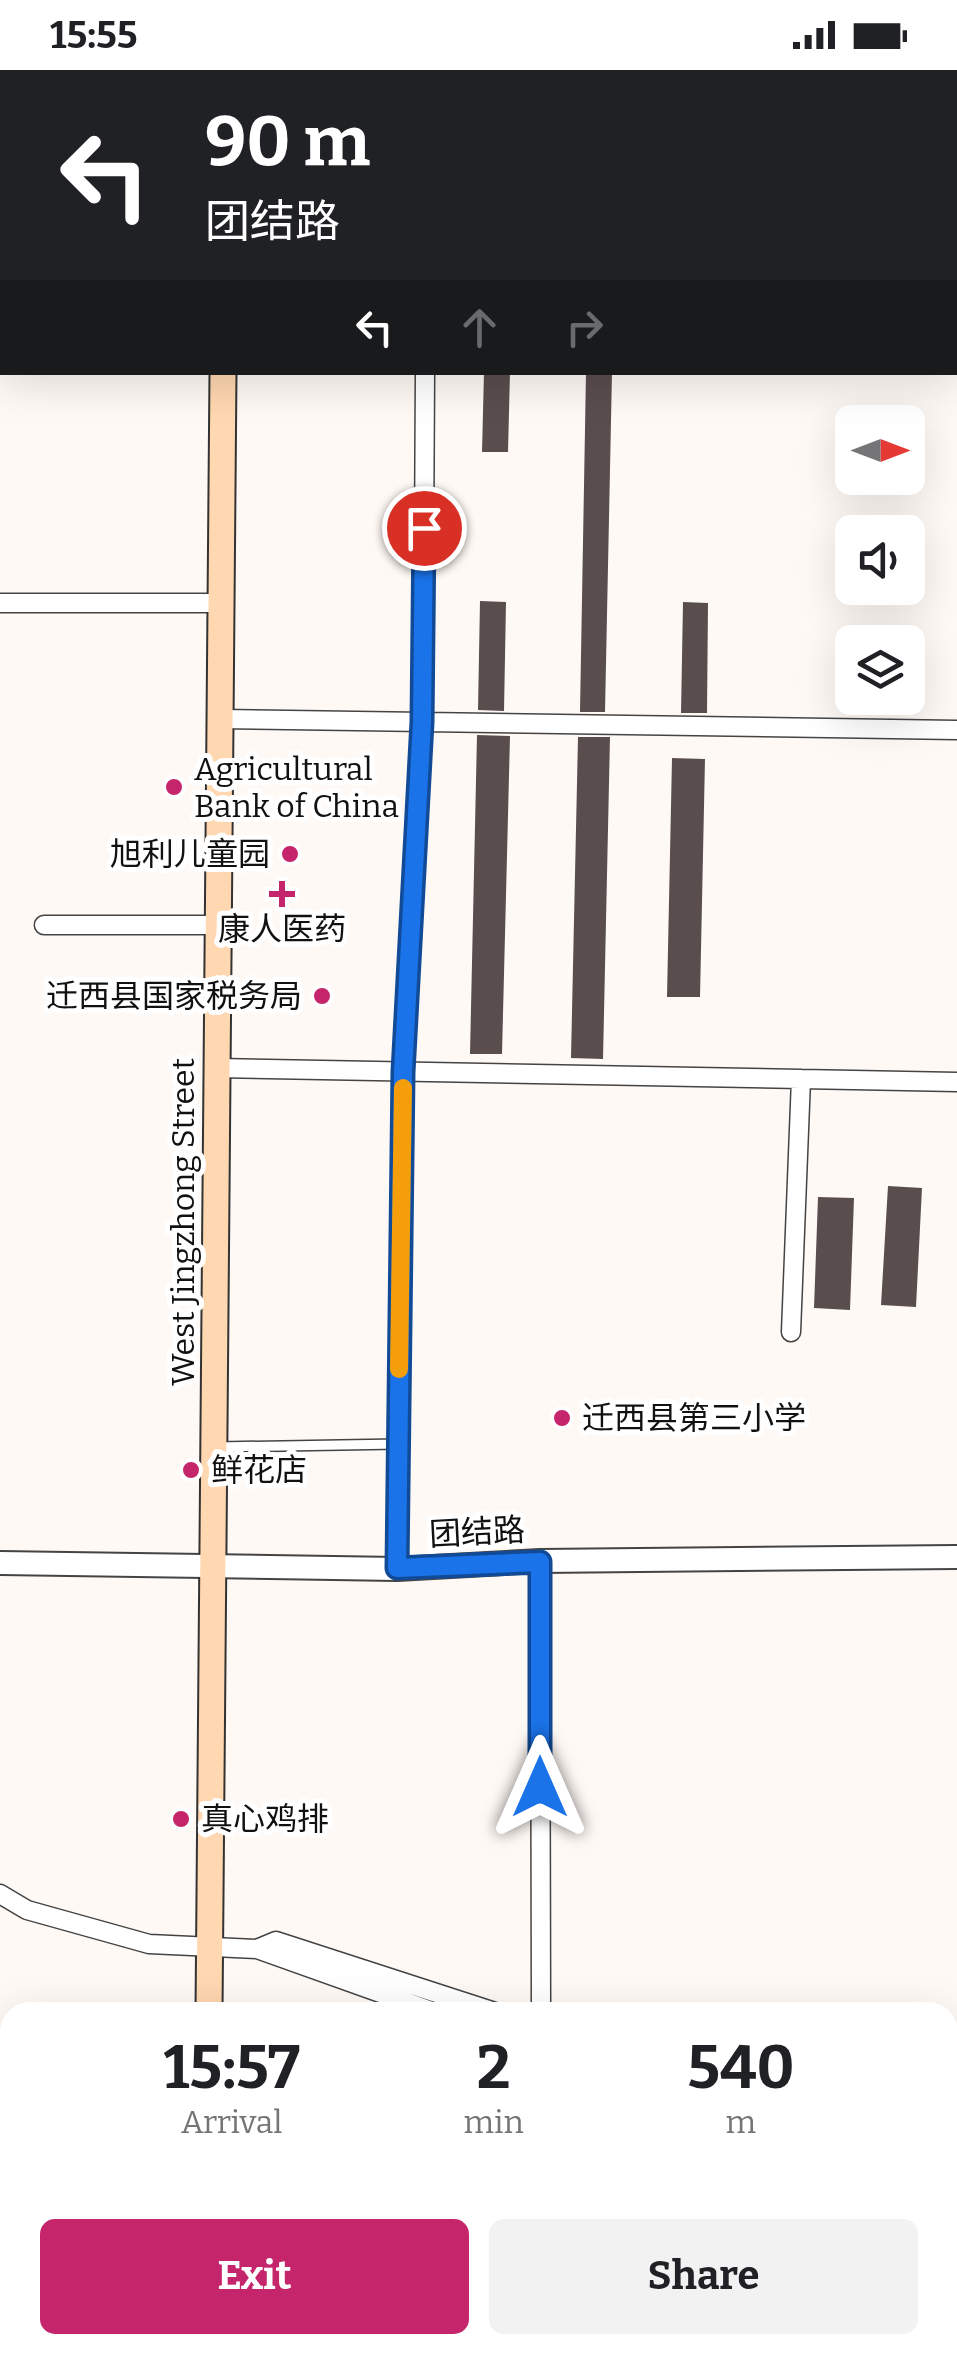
<!DOCTYPE html>
<meta charset="utf-8">
<style>
:root{--surface:#fff;--page:#f2f2f2;--text:#202124;--muted:#757577;--accent:#c5256b}
body{margin:0;font-family:Bitter,"Noto Sans SC",serif;background:var(--page);color:var(--text);height:100vh;display:flex;flex-direction:column;font-size:38px;white-space:nowrap}
*{box-sizing:border-box;margin:0}
p{font-size:32px;color:var(--muted)}
.icon{flex:none;width:55px;height:55px;fill:none;stroke:currentColor;stroke-width:2;stroke-linecap:round;stroke-linejoin:round}
.map{position:relative;flex:1;overflow:hidden}
.details{position:absolute;left:0px;top:1932px;width:958px;height:352px;display:flex;flex-direction:column;background:var(--surface);border-radius:30px 30px 0 0;box-shadow:0 10px 40px #0002}
.details>*{flex:none}
.banner{position:absolute;left:0px;top:0px;width:958px;height:305px;box-shadow:0 10px 40px #0002;background:#202124;color:#fff;overflow:hidden}
.needle{width:65px;rotate:90deg}
.fabs{position:absolute;left:835px;top:335px;display:grid;gap:20px}
.fabs a{display:grid;place-items:center;width:90px;height:90px;border-radius:15px;background:var(--surface);box-shadow:0 10px 40px #0002;font-size:50px}
.pin{position:absolute;display:grid;place-items:center;width:85px;height:85px;color:#fff;margin:-42px;border:5px solid #fff;border-radius:50%;box-shadow:0 2px 10px #0007}
.me{position:absolute;width:110px;margin:-55px;rotate:0deg;stroke-linejoin:round;filter:drop-shadow(0 0 8px #0008)}
.turn{display:flex;align-items:center;gap:35px;height:210px;padding:0 40px;font-size:45px}
.turn .icon{width:130px;height:130px;stroke-width:2.5}
.turn b{display:block;font-size:70px;line-height:85px}
.lanes{display:flex;align-items:center;height:95px;padding:0 40px;background:#0003;justify-content:center;gap:50px;direction:ltr}
.lanes .off{opacity:.35}
.eta{display:flex;justify-content:space-evenly;align-items:center;height:170px;text-align:center}
.eta b{font-size:60px;font-weight:700;line-height:70px}
.cta{display:flex;gap:20px;margin-top:auto;padding:20px 40px}
.cta a{flex:1;height:115px;border-radius:15px;background:var(--accent);color:#fff;font-size:40px;font-weight:700;line-height:115px;text-align:center}
.cta a+a{background:var(--page);color:var(--text)}
.status{display:flex;justify-content:space-between;align-items:center;height:70px;padding:0 50px;background:var(--surface);direction:ltr}
.status svg{height:28px;fill:currentColor}
.map>svg:first-child{display:block}
.building{fill:#5a4d4d}
.lines{fill:none;stroke-linecap:round;stroke-linejoin:round}
.service-casing{stroke:#444;stroke-width:12}
.minor-casing{stroke:#444;stroke-width:21}
.tertiary-casing{stroke:#444;stroke-width:26}
.secondary-casing{stroke:#333;stroke-width:29}
.service{stroke:#fff;stroke-width:9}
.minor{stroke:#fff;stroke-width:18}
.tertiary{stroke:#fff;stroke-width:22}
.secondary{stroke:#ffd7b0;stroke-width:25}
.route-casing{stroke:#114b97;stroke-width:25}
.route{stroke:#1a73e8;stroke-width:18}
.slow{stroke:#f59e0b;stroke-width:18}
.poi-dot{fill:#c5256b;stroke:#fff;stroke-width:4}
.labels{text-anchor:middle;dominant-baseline:central;stroke-width:10;stroke-linejoin:round;paint-order:stroke}
.poi-label{font-size:32px;fill:#111;stroke:#fff;text-anchor:start}
.street-label{font-size:32px;fill:#111;stroke:#fff}
</style>
<div class="status"><b>15:55</b><svg viewBox="0 0 49 12"><path d="M0 12V9h3v3zM5 12V6h3v6zM10 12V3h3v9zM15 12V0h3v12zM26 1h20v11H26zM47 4h2v5h-2z"/></svg></div>
<div class="map">
<svg width="957" height="2283" viewBox="0 0 957 2283">
<rect width="100%" height="100%" fill="#fff9f5"/>
<path class="building" d="M 484,302 L 510,302 L 508,382 L 482,382 Z
M 586,302 L 612,302 L 605,642 L 580,642 Z
M 480,531 L 506,532 L 504,641 L 478,640 Z
M 683,532 L 708,533 L 707,643 L 681,643 Z
M 477,665 L 510,666 L 502,984 L 470,984 Z
M 578,667 L 610,667 L 603,989 L 571,988 Z
M 672,688 L 705,689 L 700,927 L 667,927 Z
M 888,1116 L 922,1118 L 916,1237 L 881,1235 Z
M 818,1127 L 854,1128 L 850,1240 L 814,1238 Z"/>
<g class="lines">
<defs>
<path id="service" d="M 217,1377 L 398,1374"/>
<path id="minor" d="M 0,533 L 221,533
M 220,649 L 957,660
M 44,855 L 218,855
M 217,998 L 957,1012
M 791,1262 L 801,1009
M 540,1491 L 541,1942
M 397,1499 L 403,1002 L 423,652 L 425,302
M 0,1824 L 27,1840 L 149,1874 L 257,1879 L 434,1942
M 257,1879 L 276,1871 L 495,1942
M 948,1967 L 957,1967
M 0,2022 L 10,2022
M 0,2191 L 10,2191
M 206,2278 L 537,2279 L 617,2275"/>
<path id="tertiary" d="M 955,236 L 957,236
M 0,237 L 2,237
M 0,1493 L 397,1499 L 540,1491 L 957,1487"/>
<path id="secondary" d="M 225,2 L 225,0
M 209,1942 L 223,302
M 206,2283 L 206,2275"/>
</defs>
<use href="#service" class="service-casing"/>
<use href="#minor" class="minor-casing"/>
<use href="#tertiary" class="tertiary-casing"/>
<use href="#secondary" class="secondary-casing"/>
<use href="#service" class="service"/>
<use href="#minor" class="minor"/>
<use href="#tertiary" class="tertiary"/>
<use href="#secondary" class="secondary"/>
</g>
<g class="lines">
<defs>
<path id="route" d="M 424,458 L 422,652 L 403,1002 L 397,1498 L 540,1492 L 540,1717"/>
</defs>
<use href="#route" class="route-casing"/>
<use href="#route" class="route"/>
<path class="slow" d="M 399,1299 L 403,1018"/>
</g>
<g class="poi-dot">
<circle cx="174" cy="717" r="10"/>
<circle cx="290" cy="784" r="10"/>
<path d="M277 809h10v10h10v10h-10v10h-10v-10h-10v-10h10z"/>
<circle cx="322" cy="926" r="10"/>
<circle cx="562" cy="1348" r="10"/>
<circle cx="191" cy="1400" r="10"/>
<circle cx="181" cy="1749" r="10"/>
</g>
<g class="labels">
<g class="poi-label">
<text x="194" y="699">Agricultural<tspan x="194" dy="37">Bank of China</tspan></text>
<text x="270" y="784" text-anchor="end">旭利儿童园</text>
<text x="282" y="859" text-anchor="middle">康人医药</text>
<text x="302" y="926" text-anchor="end">迁西县国家税务局</text>
<text x="582" y="1348">迁西县第三小学</text>
<text x="211" y="1400">鲜花店</text>
<text x="201" y="1749">真心鸡排</text>
</g>
<g class="street-label">
<text transform="translate(183 1152) rotate(-90)">West Jingzhong Street</text>
<text transform="translate(477 1462) rotate(-3)">团结路</text>
</g>
</g>
</svg>
<div class="fabs">
<a><svg class="needle" viewBox="-14 -14 28 28"><path d="M0-13l5 13h-10z" fill="#e53935"/><path d="M0 13l5-13h-10z" fill="#757577"/></svg></a>
<a><svg class="icon" aria-label="sound" viewBox="0 0 24 24"><path d="M4 9h4l5-4v14l-5-4H4zM17 9q2 3 0 6"/></svg></a>
<a><svg class="icon" aria-label="layers" viewBox="0 0 24 24"><path d="M12 4l9 5-9 5-9-5zM3 14l9 5 9-5"/></svg></a>
</div>
<div class="pin" style="left:424px;top:458px;background:#d93025"><svg class="icon" aria-label="arrive" viewBox="0 0 24 24"><path d="M6 21V4h12l-3 4 3 4H6"/></svg></div>
<svg class="me" style="left:540px;top:1717px" viewBox="-20 -20 40 40"><path d="M0-17L14 15 0 8-14 15z" fill="#1a73e8" stroke="#fff" stroke-width="4"/></svg>
<div class="banner">
<div class="turn"><svg class="icon" aria-label="left" viewBox="0 0 24 24"><path d="M17 20v-9H6M10 6l-5 5 5 5"/></svg><div><b>90 m</b>团结路</div></div>
<div class="lanes"><svg class="icon" aria-label="left" viewBox="0 0 24 24"><path d="M17 20v-9H6M10 6l-5 5 5 5"/></svg><svg class="icon off" aria-label="ahead" viewBox="0 0 24 24"><path d="M12 20V5M6 11l6-6 6 6"/></svg><svg class="icon off" aria-label="right" viewBox="0 0 24 24"><path d="M7 20v-9h11M14 6l5 5-5 5"/></svg></div>
</div>
<section class="details">
<div class="eta">
<div><b>15:57</b><p>Arrival</p></div>
<div><b>2</b><p>min</p></div>
<div><b>540</b><p>m</p></div>
</div>
<div class="cta"><a>Exit</a><a>Share</a></div>
</section>
</div>
